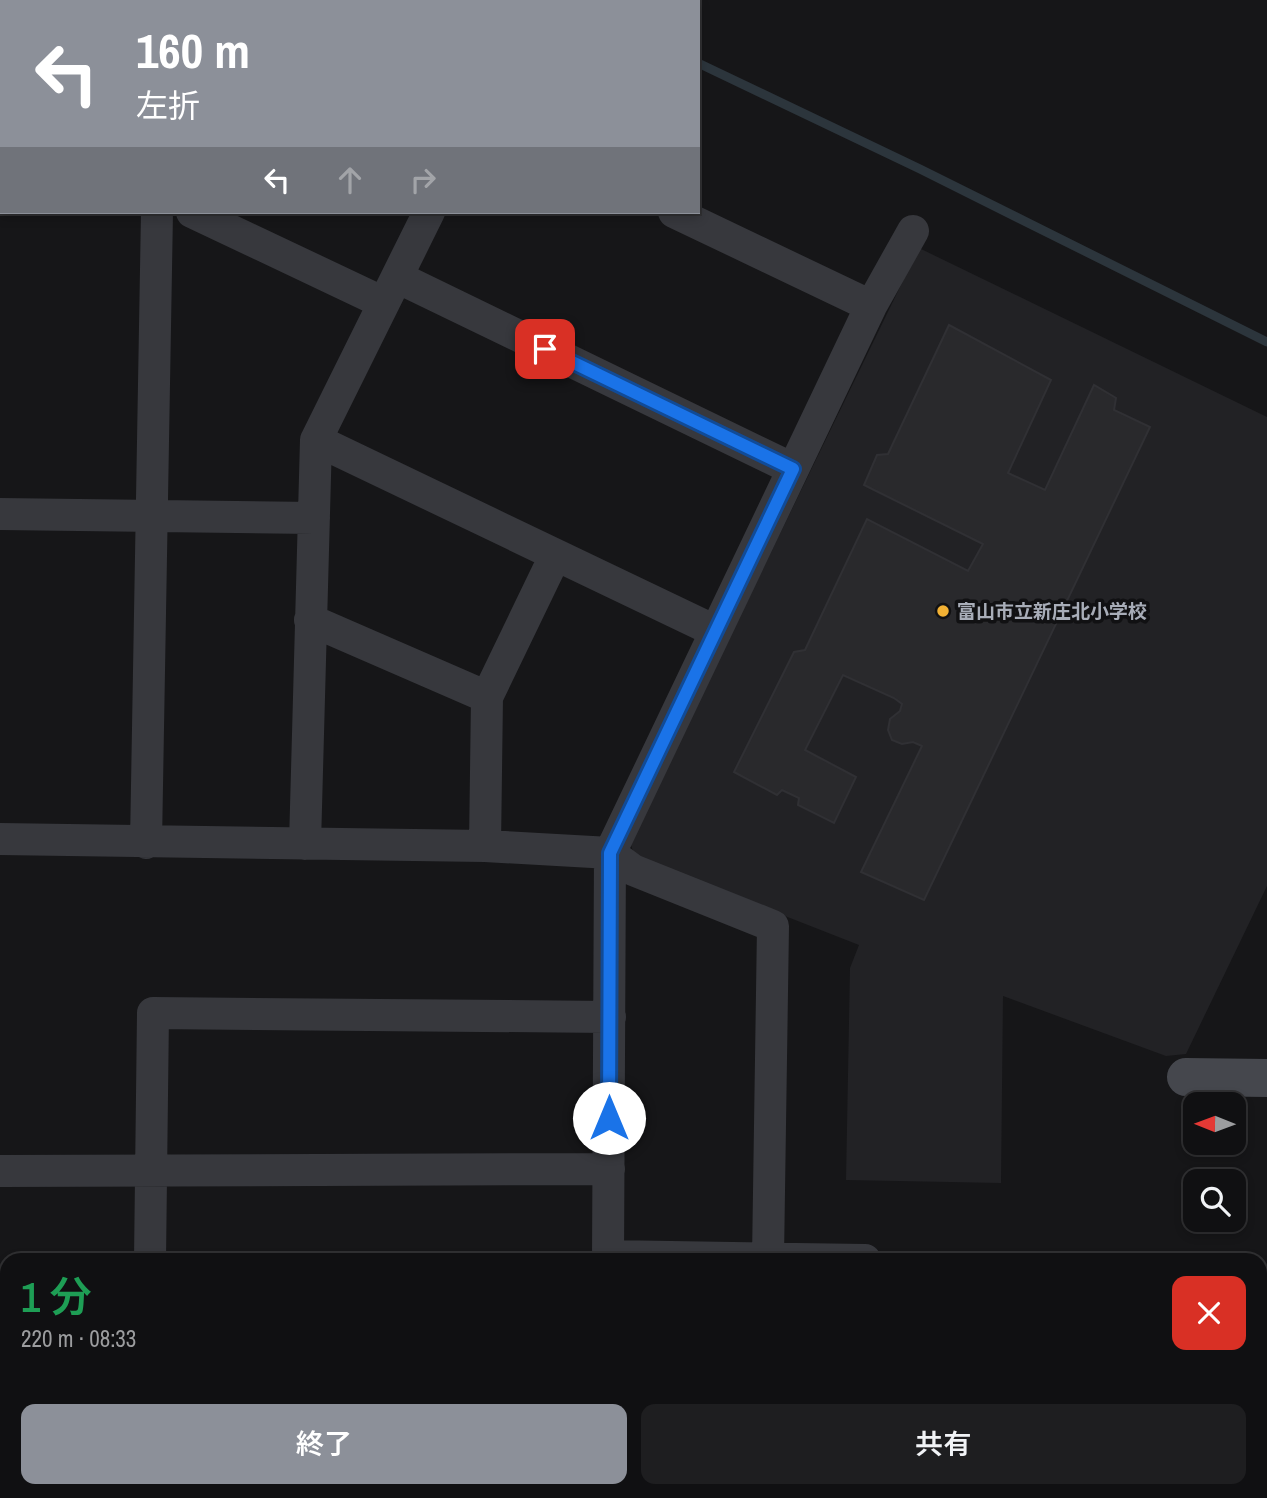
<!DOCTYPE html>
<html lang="ja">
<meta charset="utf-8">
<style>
:root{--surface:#101012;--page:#1e1e20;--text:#f1f3f6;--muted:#9c9d9f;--line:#303032;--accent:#8c9099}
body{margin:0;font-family:"Archivo Narrow","Noto Sans JP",sans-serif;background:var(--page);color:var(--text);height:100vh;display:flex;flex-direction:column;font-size:26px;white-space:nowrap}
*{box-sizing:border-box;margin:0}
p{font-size:23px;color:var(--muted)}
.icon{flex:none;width:38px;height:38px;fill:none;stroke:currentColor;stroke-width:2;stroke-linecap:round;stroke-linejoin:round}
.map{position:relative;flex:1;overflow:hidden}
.details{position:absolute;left:0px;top:1253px;width:1267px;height:245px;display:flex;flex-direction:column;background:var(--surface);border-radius:21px 21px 0 0;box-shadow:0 4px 10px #0003,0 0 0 2px var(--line)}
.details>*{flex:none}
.top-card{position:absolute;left:0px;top:0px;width:700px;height:214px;box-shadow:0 4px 10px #0003,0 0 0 2px var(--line);background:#8c9099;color:#fff;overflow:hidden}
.needle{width:46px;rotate:271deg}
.controls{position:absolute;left:1183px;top:1092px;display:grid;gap:14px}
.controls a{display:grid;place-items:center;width:63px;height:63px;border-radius:14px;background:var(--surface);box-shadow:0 4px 10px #0003,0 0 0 2px var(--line);font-size:35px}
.pin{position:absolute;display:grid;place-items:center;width:60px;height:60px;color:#fff;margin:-30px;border-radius:14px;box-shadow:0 4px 10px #0006}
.me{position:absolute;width:77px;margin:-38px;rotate:0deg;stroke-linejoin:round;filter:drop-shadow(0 0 5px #0008)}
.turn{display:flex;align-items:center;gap:24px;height:147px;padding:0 21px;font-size:32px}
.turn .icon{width:91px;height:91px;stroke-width:2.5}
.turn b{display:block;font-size:49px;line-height:60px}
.lanes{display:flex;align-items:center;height:66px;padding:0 21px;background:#0003;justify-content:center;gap:35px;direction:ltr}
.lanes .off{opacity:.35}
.round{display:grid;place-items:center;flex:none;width:74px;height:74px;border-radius:14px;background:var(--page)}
.headline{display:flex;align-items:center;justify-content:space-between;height:119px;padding:0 21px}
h1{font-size:42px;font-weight:600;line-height:52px;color:#1e9e55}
.action{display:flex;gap:14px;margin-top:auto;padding:14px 21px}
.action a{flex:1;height:80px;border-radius:14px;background:var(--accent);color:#fff;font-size:28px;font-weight:600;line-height:80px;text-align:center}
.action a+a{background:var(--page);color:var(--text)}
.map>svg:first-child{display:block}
.built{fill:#222225}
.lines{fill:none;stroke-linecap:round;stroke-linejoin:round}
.stream{stroke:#2c353c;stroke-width:9}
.building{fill:#29292c;stroke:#303034;stroke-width:2}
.street{stroke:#37383d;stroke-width:32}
.secondary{stroke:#45474d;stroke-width:38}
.route-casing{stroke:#114b97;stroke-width:18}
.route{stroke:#1a73e8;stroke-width:12}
.poi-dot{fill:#f2b134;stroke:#111113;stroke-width:2.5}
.labels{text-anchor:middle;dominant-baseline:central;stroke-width:7;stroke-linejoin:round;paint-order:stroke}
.poi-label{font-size:19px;font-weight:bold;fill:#a8adb8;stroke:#111113;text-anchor:start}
</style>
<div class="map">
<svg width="1267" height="1498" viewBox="0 0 1267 1498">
<rect width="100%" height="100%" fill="#161618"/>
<path class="built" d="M 919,248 L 1267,417 L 1267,886 L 1186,1054 L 1166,1056 L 1003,996 L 1001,1183 L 846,1180 L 850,968 L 859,945 L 635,857 L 630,842 Z"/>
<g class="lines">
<path class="stream" d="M 567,0 L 571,2
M 698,63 L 920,169 L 1267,342"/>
</g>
<path class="building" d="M 949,325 L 1051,380 L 1008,473 L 1045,490 L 1094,385 L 1116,398 L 1114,410 L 1150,427 L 924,900 L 861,872 L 922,746 L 913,742 L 902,744 L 892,740 L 888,730 L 890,719 L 900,711 L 902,704 L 894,698 L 843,675 L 805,750 L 856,777 L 834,823 L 798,805 L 799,798 L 782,790 L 777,795 L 734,772 L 794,652 L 805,650 L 867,519 L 968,571 L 983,544 L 864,485 L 877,455 L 888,454 Z
M 128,1491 L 585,1491 L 585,1498 L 128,1498 Z"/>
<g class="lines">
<path class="street" d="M 296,0 L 299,2
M 0,31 L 2,31
M 0,193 L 2,193
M 192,212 L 384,303
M 674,212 L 871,306 L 913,231
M 397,277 L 793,469
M 316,440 L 715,631
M 0,514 L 314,518
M 310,620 L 487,697
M 0,839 L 485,846 L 610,853 L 633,870 L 773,926 L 768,1258
M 146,843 L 157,212
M 305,844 L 316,440 L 429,212
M 485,846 L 487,697 L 555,556
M 0,1171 L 609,1169
M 608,1256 L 865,1260
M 150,1260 L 153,1013 L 610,1017
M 608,1260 L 610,853 L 871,306
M 608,1498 L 608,1491
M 1007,1498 L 1007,1491"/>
<path class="secondary" d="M 1186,1077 L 1267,1078"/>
</g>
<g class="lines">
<defs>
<path id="route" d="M 545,349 L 793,469 L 610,853 L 609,1118"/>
</defs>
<use href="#route" class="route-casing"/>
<use href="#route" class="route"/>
</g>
<circle class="poi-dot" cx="943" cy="611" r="7"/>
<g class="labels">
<g class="poi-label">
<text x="957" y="611">富山市立新庄北小学校</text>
</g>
</g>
</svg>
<div class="controls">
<a><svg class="needle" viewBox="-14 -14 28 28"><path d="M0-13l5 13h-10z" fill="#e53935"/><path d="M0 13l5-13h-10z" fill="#9c9d9f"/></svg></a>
<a><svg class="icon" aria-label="search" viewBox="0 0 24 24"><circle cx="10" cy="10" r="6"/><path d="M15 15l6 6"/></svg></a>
</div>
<div class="pin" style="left:545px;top:349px;background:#d93025"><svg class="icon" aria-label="arrive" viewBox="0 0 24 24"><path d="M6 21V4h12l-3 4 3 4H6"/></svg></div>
<svg class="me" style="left:609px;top:1118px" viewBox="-20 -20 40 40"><circle r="19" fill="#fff"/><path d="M0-13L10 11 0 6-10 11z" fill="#1a73e8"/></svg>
<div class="top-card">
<div class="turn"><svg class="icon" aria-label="left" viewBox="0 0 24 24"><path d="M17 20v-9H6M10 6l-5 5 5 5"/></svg><div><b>160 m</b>左折</div></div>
<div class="lanes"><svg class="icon" aria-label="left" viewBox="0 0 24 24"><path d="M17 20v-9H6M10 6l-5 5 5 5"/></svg><svg class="icon off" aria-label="ahead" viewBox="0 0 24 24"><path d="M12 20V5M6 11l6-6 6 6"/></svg><svg class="icon off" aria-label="right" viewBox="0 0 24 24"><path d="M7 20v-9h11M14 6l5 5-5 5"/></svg></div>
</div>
<section class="details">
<div class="headline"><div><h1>1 分</h1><p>220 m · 08:33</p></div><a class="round" style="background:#d93025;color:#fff"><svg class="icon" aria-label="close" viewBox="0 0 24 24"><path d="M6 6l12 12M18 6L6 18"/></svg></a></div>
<div class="action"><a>終了</a><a>共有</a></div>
</section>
</div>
